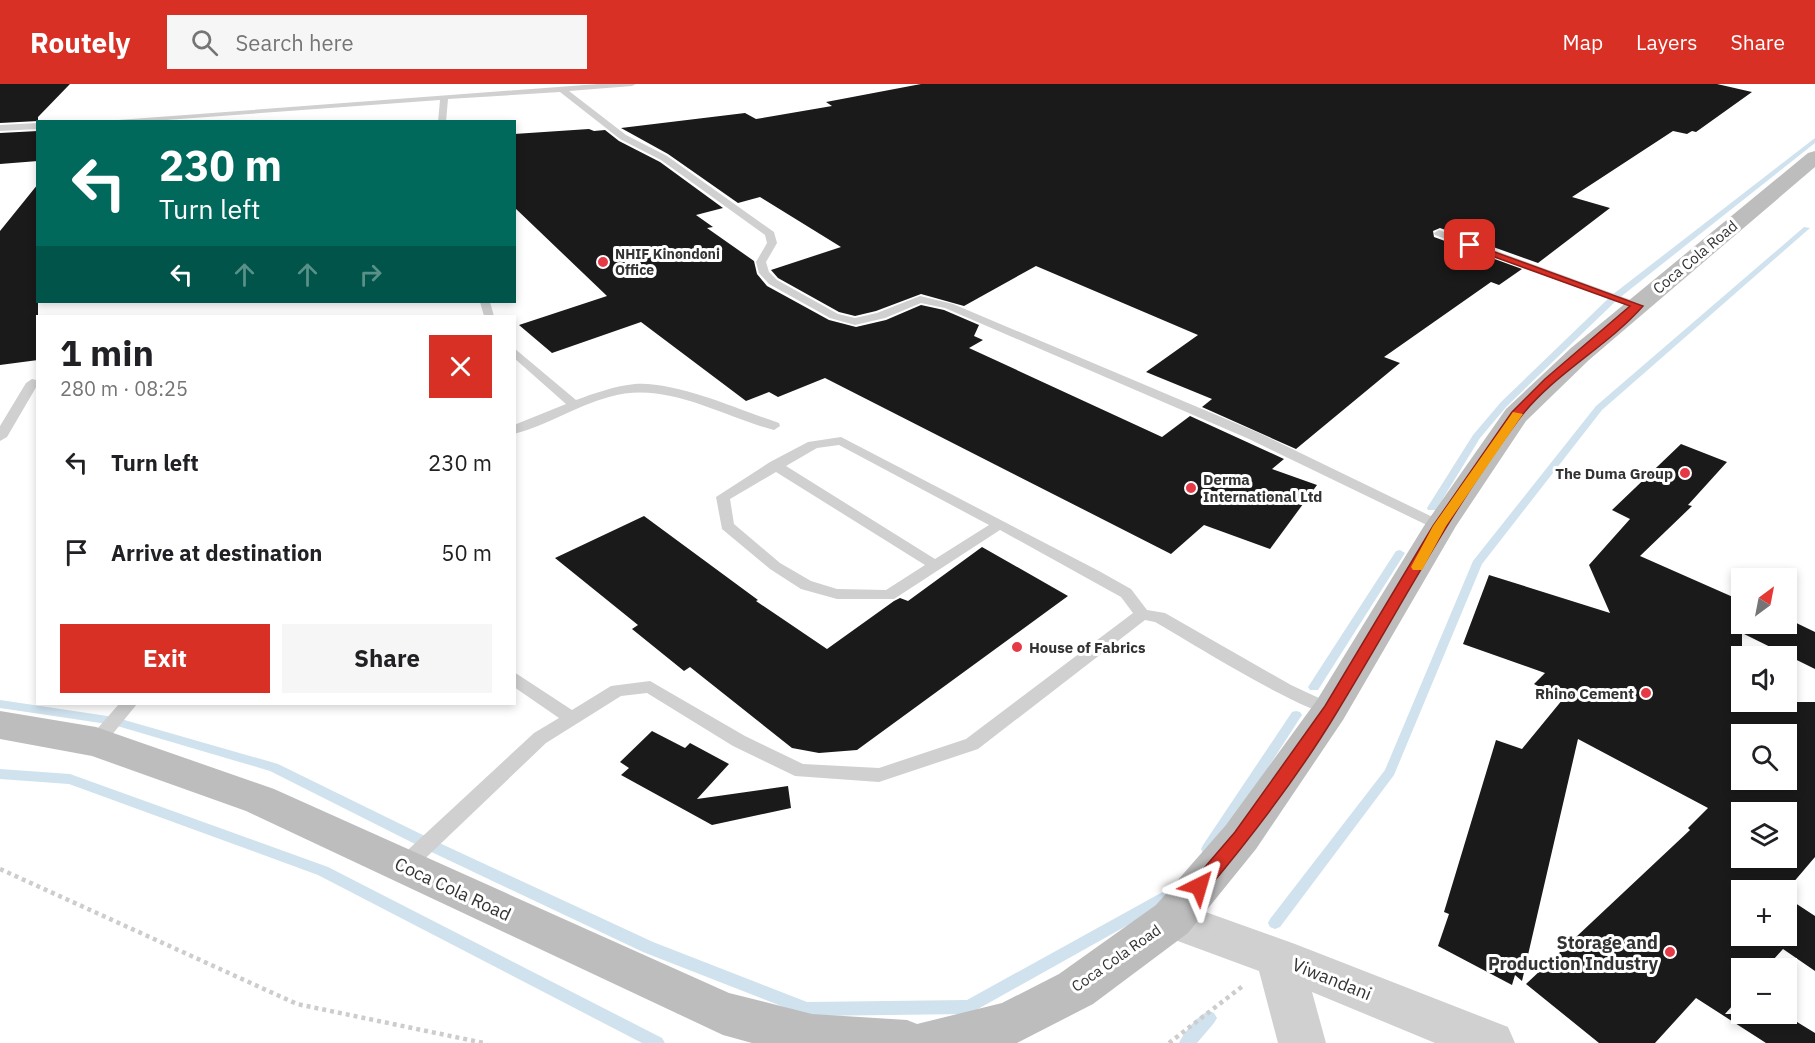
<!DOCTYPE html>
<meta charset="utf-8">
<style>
:root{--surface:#fff;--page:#f6f6f6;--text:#202124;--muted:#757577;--accent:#d93025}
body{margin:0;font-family:"IBM Plex Sans",sans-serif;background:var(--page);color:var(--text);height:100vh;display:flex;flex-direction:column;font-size:22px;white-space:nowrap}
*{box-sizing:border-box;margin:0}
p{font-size:20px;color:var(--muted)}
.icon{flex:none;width:33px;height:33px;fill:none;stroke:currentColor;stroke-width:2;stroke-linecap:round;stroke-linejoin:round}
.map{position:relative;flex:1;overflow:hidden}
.sheet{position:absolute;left:36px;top:231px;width:480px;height:390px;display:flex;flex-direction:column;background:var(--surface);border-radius:0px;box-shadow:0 3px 9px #0003}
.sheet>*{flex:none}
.top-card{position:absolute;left:36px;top:36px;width:480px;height:183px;border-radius:0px;box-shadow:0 3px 9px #0003;background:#00695c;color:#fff;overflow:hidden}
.needle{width:39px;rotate:32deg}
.buttons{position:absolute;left:1731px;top:484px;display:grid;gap:12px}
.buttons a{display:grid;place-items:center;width:66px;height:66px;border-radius:0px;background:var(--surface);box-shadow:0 3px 9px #0003;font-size:30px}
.pin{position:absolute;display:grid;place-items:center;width:51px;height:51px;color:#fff;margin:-26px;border-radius:12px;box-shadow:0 3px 9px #0006}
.me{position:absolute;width:66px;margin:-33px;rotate:40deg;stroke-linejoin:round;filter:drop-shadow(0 0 4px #0008)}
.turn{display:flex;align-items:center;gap:21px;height:126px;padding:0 24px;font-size:27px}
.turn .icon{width:78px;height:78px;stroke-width:2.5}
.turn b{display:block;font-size:42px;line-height:51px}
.lanes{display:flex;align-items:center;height:57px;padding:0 24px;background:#0003;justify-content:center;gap:30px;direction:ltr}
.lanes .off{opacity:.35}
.round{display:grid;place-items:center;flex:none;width:63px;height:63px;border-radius:0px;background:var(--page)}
.overview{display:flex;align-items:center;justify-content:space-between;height:102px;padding:0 24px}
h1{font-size:36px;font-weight:700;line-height:45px}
.button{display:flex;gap:12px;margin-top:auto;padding:12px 24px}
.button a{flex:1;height:69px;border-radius:0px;background:var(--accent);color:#fff;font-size:24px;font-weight:700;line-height:69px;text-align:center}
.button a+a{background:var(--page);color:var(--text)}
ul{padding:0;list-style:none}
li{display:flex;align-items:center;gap:18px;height:90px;padding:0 24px}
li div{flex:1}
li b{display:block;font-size:22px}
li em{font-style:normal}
header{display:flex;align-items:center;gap:36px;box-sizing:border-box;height:84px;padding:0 30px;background:var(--accent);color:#fff}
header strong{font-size:28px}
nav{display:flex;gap:33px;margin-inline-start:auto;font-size:21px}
.search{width:420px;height:54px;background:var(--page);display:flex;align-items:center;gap:15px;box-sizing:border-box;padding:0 21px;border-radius:0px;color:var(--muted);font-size:22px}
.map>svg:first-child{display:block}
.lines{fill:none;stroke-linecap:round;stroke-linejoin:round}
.stream{fill:#cfe2ee;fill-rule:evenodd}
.building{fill:#1a1a1a;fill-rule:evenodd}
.path{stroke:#cdcdcd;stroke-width:4.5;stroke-dasharray:4 4;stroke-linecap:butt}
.service{fill:#d0d0d0;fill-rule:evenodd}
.tertiary{fill:#d0d0d0;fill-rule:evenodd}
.secondary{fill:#bdbdbd;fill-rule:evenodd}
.route{fill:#d93025;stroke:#8d1f18;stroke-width:1.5}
.slow{fill:#f59e0b}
.poi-dot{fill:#e63946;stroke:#fff;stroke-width:2}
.labels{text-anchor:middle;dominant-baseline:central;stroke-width:6;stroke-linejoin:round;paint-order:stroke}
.far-poi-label{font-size:14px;font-weight:bold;fill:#333;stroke:#fff;text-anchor:start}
.street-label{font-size:15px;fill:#333;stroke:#fff}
.poi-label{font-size:15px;font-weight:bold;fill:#333;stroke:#fff;text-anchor:end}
.near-street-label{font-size:18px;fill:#333;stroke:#fff}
.near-poi-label{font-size:18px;font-weight:bold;fill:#333;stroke:#fff;text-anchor:end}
</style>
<header>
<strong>Routely</strong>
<div class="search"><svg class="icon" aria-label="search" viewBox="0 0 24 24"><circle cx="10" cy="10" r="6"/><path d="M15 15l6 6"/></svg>Search here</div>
<nav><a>Map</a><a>Layers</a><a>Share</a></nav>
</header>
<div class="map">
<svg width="1815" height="959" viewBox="0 0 1815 959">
<rect width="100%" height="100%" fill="#fff"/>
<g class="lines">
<path class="stream" d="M 1815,54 L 1815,59 L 1618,215 L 1507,322 L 1480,354 L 1436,426 L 1428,426 L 1427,424 L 1473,351 L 1501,318 L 1612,211 Z
M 1804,143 L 1810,144 L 1602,326 L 1482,480 L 1394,691 L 1280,843 L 1275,845 L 1270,843 L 1268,839 L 1270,835 L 1385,686 L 1473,477 L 1596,322 Z
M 1400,466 L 1405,469 L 1318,606 L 1310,606 L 1308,603 L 1310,600 L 1396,467 Z
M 0,616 L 114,633 L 278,680 L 433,756 L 653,858 L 807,918 L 967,916 L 1168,805 L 1173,803 L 1178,805 L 1180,809 L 1178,813 L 969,930 L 807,932 L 643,868 L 423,764 L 270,687 L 114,641 L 0,624 Z
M 1296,627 L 1300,628 L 1302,631 L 1300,634 L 1213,769 L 1208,771 L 1203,769 L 1201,765 L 1203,761 L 1292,628 Z
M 0,685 L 70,690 L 328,783 L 662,954 L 665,959 L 642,959 L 318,791 L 69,700 L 0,695 Z
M 1209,927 L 1214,929 L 1217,934 L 1214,939 L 1197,959 L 1179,959 C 1184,948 1198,931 1209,927 Z"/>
</g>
<path class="building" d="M 0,0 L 70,0 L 38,33 L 38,37 L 0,39 Z
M 921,0 L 1717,0 L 1752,8 L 1696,48 L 1692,47 L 1687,50 L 1673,47 L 1572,113 L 1610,124 L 1538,179 L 1440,144 L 1433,147 L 1434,153 L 1522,185 L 1499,201 L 1491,198 L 1384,273 L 1400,279 L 1296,365 L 1202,323 L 1212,315 L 1146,288 L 1198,251 L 1036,182 L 964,222 L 921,210 L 876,227 L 855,232 L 839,228 L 778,194 L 771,186 L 841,163 L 760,113 L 738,119 L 668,70 L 621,44 L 745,29 L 756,35 L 832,22 L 826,18 Z
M 589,45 L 594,47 L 605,46 L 619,57 L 660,78 L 723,124 L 696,131 L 713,143 L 707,144 L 754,177 L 757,190 L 767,202 L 829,236 L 856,243 L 886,236 L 921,221 L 944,226 L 979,241 L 974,252 L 983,256 L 969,264 L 1162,353 L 1190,332 L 1284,375 L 1272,385 L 1317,401 L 1270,465 L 1204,441 L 1171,470 L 825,294 L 778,313 L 769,308 L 746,317 L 641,238 L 552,269 L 519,241 L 607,212 L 514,123 L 514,50 Z
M 38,47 L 38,77 L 0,80 L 0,49 Z
M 38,100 L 38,276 L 0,281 L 0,147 Z
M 1681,360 L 1727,378 L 1688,421 L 1692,422 L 1640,472 L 1742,517 L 1742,540 L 1786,540 L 1786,534 L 1815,548 L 1815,585 L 1742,549 L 1742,618 L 1815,618 L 1815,773 L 1786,807 L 1742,807 L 1742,852 L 1786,852 L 1786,813 L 1815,832 L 1815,887 L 1783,865 L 1765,885 L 1742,885 L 1742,911 L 1725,930 L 1784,930 L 1815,949 L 1815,959 L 1766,959 L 1696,914 L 1655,959 L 1599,959 L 1526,900 L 1690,746 L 1688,744 L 1708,724 L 1578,655 L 1522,897 L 1515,891 L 1512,901 L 1438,862 L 1449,830 L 1444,828 L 1496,656 L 1522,665 L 1563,615 L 1534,600 L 1545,589 L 1463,560 L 1489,491 L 1610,529 L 1589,481 L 1630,435 L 1612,426 ZM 1742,651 L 1786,651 L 1786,696 L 1742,696 ZM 1742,729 L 1786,729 L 1786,774 L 1742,774 Z
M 644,432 L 758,516 L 756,517 L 827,565 L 894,517 L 900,514 L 908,517 L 982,463 L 1068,512 L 857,666 L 819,669 L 792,664 L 690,583 L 684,587 L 632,545 L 638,541 L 555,474 Z
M 652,647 L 685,664 L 690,659 L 729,680 L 697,715 L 788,702 L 791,724 L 712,741 L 621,691 L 629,684 L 620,678 Z"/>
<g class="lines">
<path class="path" d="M 0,785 L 297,920 L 484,959
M 1169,959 L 1244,901"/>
<path class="service" d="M 598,0 L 636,0 L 632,2 L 569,7 L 626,51 L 667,72 L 774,148 L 777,159 L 766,178 L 769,188 L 777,196 L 838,230 L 855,234 L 877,229 L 920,212 L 953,220 L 1259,349 L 1445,439 L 1447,442 L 1440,446 L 1435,445 L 1249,355 L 945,224 L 921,219 L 885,234 L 855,241 L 830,234 L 769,200 L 759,189 L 756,178 L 767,159 L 765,151 L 661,76 L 620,55 L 560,8 L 448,15 L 446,38 L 438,38 L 440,16 L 138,38 L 91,38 Z
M 38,39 L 38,45 L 0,47 L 0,41 Z
M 1439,146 L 1642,220 L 1644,222 L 1638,225 L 1634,224 L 1435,151 L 1434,149 Z
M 480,218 L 490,218 L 494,232 L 484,232 Z
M 514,264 L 576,316 C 595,309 615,302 635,300 C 676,297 739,326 779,339 L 780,342 L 774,346 C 720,332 666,296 609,313 C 576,322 548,341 514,350 L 514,341 L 566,320 L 514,274 Z
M 32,295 L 36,296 L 38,300 L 7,353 L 0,357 L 0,342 L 26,299 Z
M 841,353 L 1099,487 L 1131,505 L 1147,526 L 1165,529 L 1291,601 L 1336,622 L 1339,626 L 1336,630 C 1315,637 1182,553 1155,538 L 1145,536 L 978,665 L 879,698 L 795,692 L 733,662 L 647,609 L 621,612 L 546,659 L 411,788 L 404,790 L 397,788 L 394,782 L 397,776 L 534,649 L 559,634 L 514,603 L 514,588 L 572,626 L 611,602 L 650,597 L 745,652 L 803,680 L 879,684 L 966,655 L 1133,529 L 1121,513 L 1000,446 L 894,515 L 837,515 L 801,505 L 770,485 L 722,445 L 716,413 L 770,378 L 808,358 ZM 839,361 L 989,441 L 935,475 L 786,382 L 817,364 ZM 776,388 L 925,481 L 886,506 L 837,505 L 811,497 L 780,479 L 734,440 L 730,415 Z
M 119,620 L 137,620 L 102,663 L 96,665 L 90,663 L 87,658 L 90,653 Z"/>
<path class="tertiary" d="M 1172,816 L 1295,860 L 1508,943 L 1515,959 L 1435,959 L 1312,908 L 1326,959 L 1278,959 L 1259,887 L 1156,849 L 1150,835 L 1156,821 Z"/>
<path class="secondary" d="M 1815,67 L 1815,83 L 1589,276 L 1526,337 L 1456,442 L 1343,636 L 1256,765 L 1188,849 L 1093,920 L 1017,959 L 752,959 L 723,951 L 246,727 L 92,672 L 0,655 L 0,627 L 96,643 L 274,705 L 729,909 L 812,930 L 907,936 L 917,940 L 1002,919 L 1059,890 L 1156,821 L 1226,741 L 1317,616 L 1424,442 L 1506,325 L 1571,264 L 1808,69 Z"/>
</g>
<path class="route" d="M 1470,159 L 1643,222 C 1606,264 1553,290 1519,335 C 1450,427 1397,530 1337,628 C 1299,691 1253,751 1206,807 L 1199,809 L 1193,807 L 1190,802 L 1193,797 L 1235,748 L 1325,622 L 1433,442 L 1512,328 L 1545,295 L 1630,222 L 1467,163 L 1466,161 Z"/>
<path class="slow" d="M 1513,328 L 1523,330 L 1446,442 L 1422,486 L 1413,486 L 1411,483 L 1433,442 Z"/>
<g class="poi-dot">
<circle cx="603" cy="178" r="6"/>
<circle cx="1685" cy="389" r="6"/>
<circle cx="1191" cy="404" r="6"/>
<circle cx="1017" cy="563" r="6"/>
<circle cx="1646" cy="609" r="6"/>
<circle cx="1670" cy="868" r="6"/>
</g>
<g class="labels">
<g class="far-poi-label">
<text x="615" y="170">NHIF Kinondoni<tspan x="615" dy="16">Office</tspan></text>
</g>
<g class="street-label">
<text transform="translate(1695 173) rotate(-40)">Coca Cola Road</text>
<text transform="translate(1116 874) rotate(-35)">Coca Cola Road</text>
</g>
<g class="poi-label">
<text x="1673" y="389">The Duma Group</text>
<text x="1203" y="395" text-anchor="start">Derma<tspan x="1203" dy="17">International Ltd</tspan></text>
<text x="1029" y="563" text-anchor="start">House of Fabrics</text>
<text x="1634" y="609">Rhino Cement</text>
</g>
<g class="near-street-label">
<text transform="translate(453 805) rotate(25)">Coca Cola Road</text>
<text transform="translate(1332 895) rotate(22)">Viwandani</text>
</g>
<g class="near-poi-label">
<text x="1658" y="858">Storage and<tspan x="1658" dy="21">Production Industry</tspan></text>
</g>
</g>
</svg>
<div class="buttons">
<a><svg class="needle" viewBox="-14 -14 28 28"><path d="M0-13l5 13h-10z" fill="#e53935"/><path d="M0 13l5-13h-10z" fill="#757577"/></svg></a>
<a><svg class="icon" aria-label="sound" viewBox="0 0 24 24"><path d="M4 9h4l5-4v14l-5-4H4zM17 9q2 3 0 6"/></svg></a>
<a><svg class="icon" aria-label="search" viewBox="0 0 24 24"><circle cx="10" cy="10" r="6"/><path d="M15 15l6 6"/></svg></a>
<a><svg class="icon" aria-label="layers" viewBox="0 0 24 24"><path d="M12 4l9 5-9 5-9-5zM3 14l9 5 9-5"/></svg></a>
<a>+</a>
<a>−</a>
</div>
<div class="pin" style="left:1470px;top:161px;background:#d93025"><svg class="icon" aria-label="arrive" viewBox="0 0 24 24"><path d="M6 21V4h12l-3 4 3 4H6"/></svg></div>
<svg class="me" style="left:1199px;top:802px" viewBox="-20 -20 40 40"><path d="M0-17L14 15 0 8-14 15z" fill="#d93025" stroke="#fff" stroke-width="4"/></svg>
<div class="top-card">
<div class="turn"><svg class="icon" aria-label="left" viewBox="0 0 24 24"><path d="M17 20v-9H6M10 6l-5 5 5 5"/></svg><div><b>230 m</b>Turn left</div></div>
<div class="lanes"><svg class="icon" aria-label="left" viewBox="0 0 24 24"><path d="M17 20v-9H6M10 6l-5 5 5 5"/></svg><svg class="icon off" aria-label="ahead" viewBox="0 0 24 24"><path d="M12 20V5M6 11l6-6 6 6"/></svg><svg class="icon off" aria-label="ahead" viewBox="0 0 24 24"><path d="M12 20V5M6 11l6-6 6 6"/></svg><svg class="icon off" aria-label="right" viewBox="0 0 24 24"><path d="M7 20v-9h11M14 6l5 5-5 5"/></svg></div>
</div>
<section class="sheet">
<div class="overview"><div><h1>1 min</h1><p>280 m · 08:25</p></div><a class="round" style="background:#d93025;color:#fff"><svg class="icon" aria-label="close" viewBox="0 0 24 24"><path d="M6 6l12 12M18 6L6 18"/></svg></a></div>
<ul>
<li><svg class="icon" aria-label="left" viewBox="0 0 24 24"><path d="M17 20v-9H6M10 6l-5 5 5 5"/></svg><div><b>Turn left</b></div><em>230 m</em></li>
<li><svg class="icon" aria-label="arrive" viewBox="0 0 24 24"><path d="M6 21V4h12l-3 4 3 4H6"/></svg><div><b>Arrive at destination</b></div><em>50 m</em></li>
</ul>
<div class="button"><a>Exit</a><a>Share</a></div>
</section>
</div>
